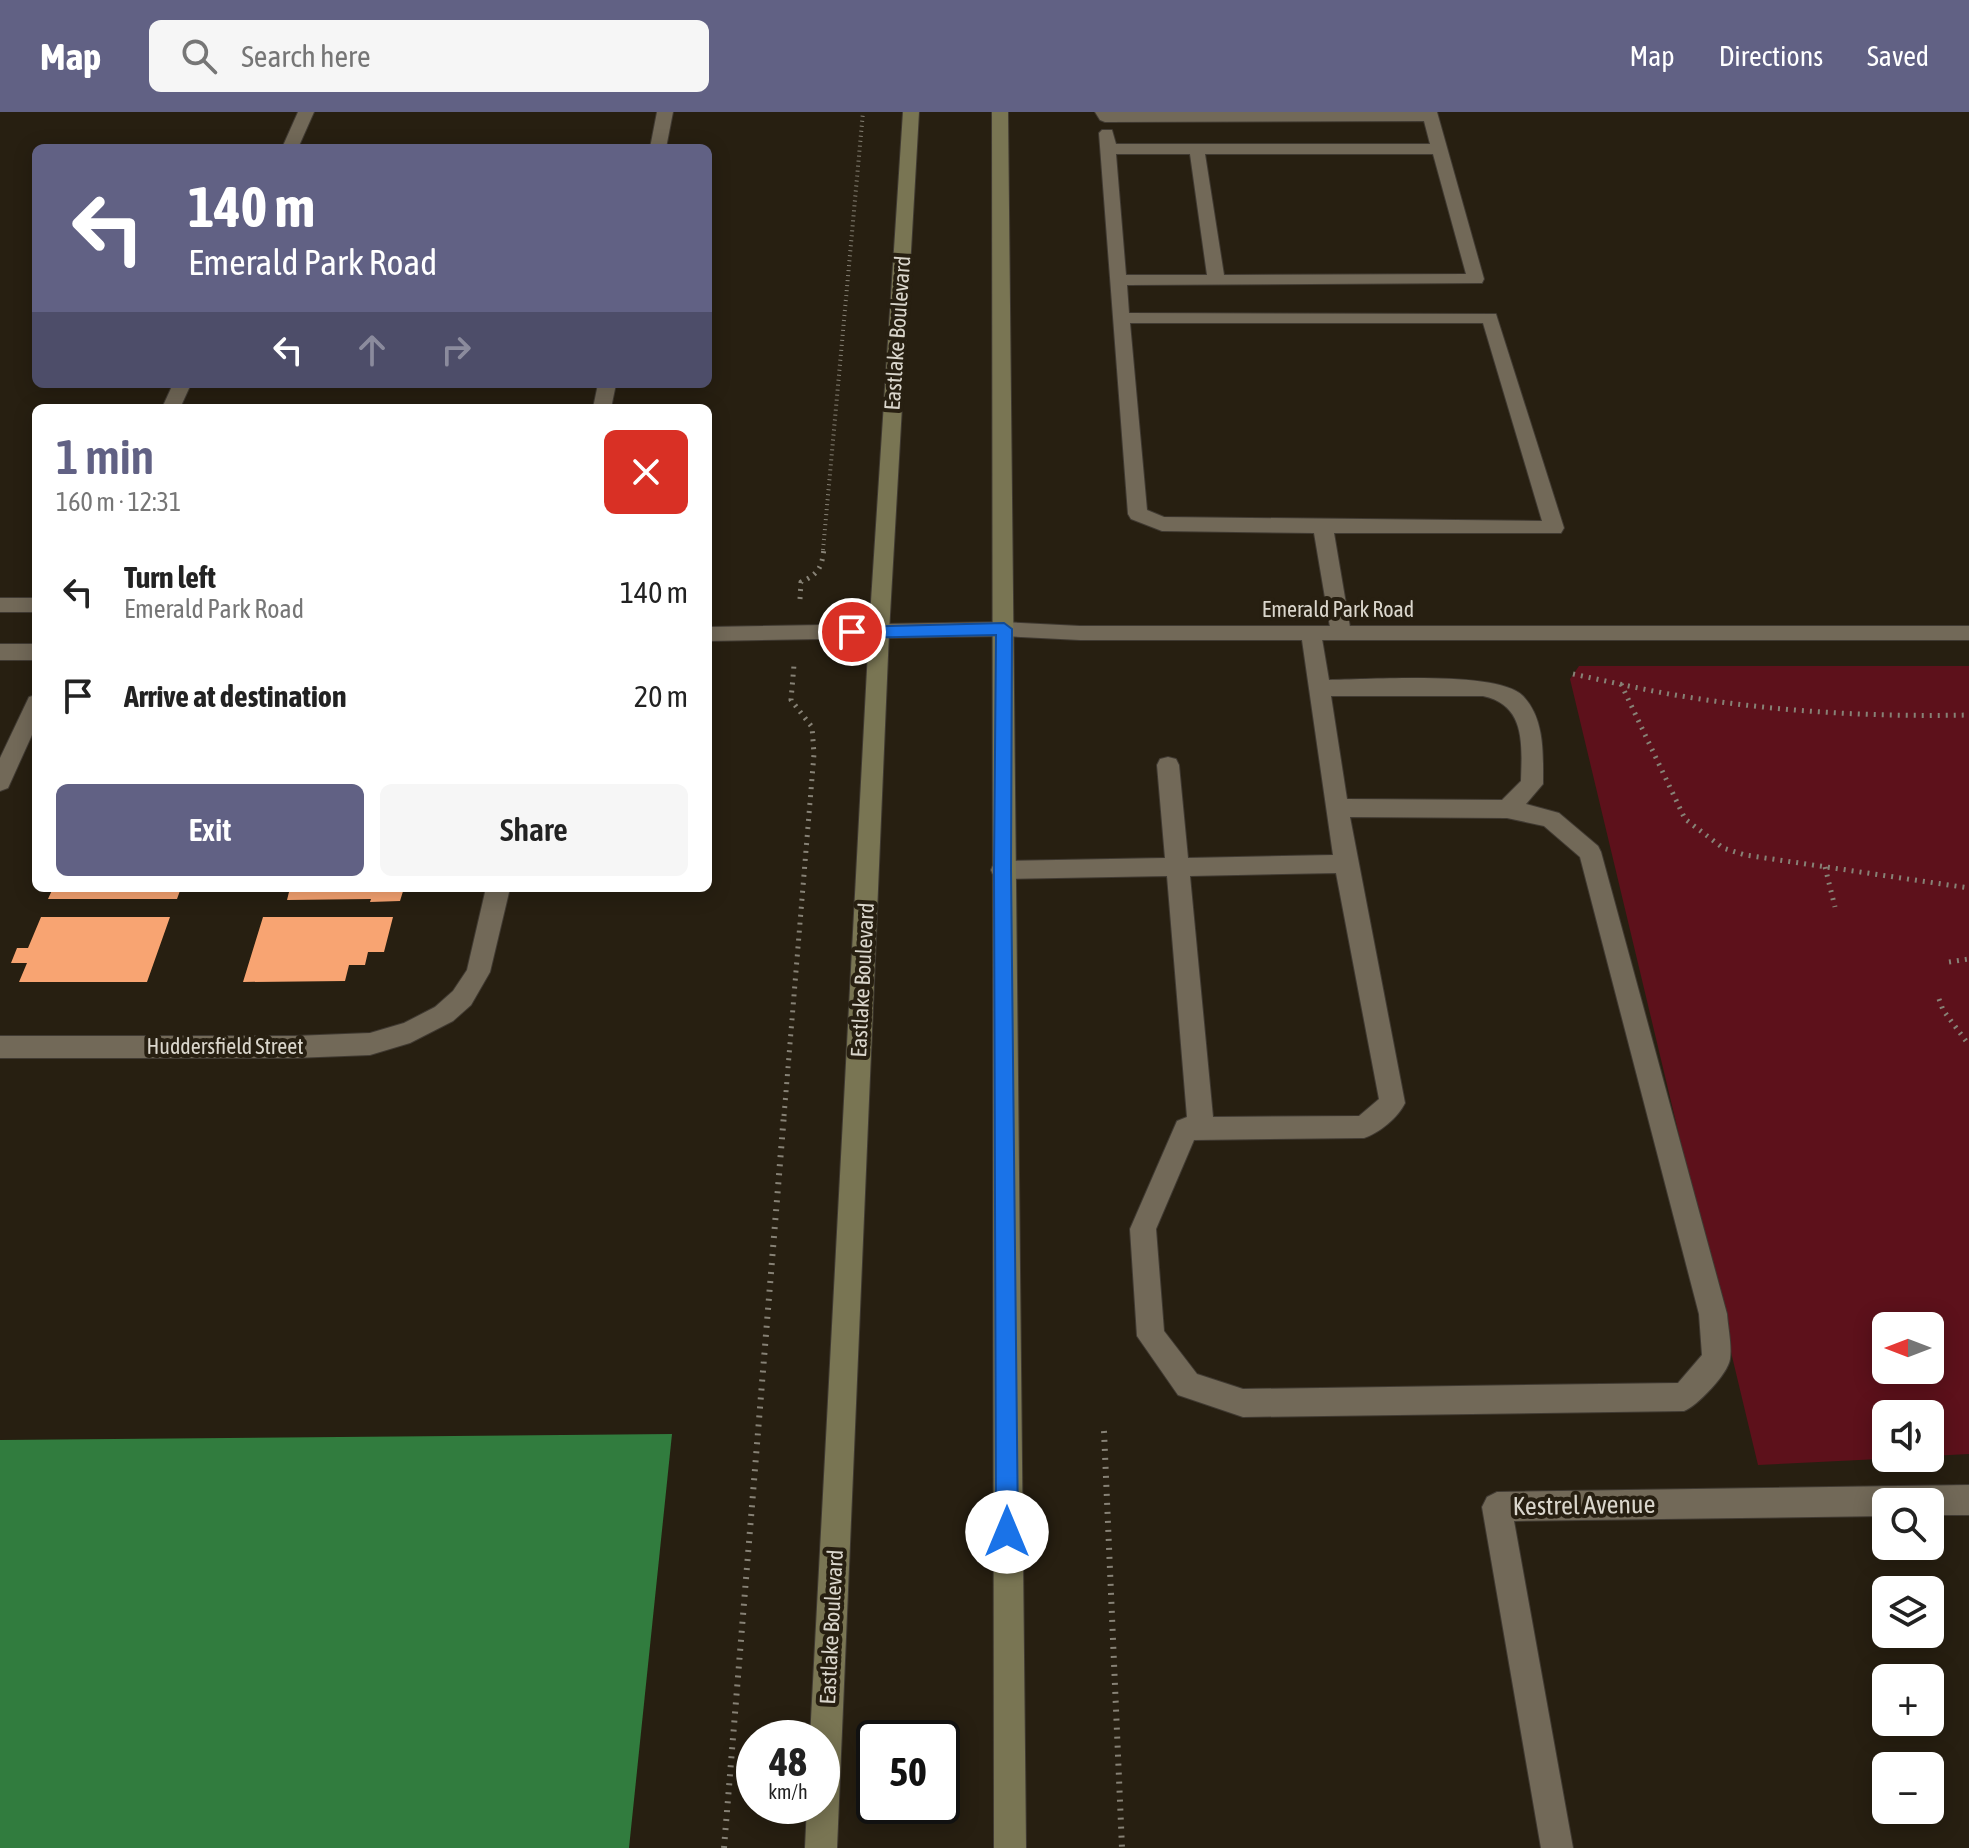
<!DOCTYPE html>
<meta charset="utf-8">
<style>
:root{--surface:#fff;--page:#f6f6f6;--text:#222;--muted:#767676;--accent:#616184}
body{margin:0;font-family:"Asap Condensed",sans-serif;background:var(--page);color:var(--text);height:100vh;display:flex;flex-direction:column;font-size:30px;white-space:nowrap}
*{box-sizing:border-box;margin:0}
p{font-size:26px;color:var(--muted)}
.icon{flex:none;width:44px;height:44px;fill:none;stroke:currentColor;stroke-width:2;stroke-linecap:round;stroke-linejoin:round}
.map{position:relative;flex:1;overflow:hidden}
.sheet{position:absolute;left:32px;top:292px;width:680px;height:488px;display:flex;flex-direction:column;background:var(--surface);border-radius:12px;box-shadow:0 4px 20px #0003}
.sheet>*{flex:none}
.banner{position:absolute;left:32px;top:32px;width:680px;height:244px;border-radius:12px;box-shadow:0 4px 20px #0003;background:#616184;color:#fff;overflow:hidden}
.needle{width:52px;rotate:270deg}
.tools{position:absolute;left:1872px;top:1200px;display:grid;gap:16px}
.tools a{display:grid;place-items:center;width:72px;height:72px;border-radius:12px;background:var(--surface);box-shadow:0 4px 20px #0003;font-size:40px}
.speed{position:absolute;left:736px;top:1608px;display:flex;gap:16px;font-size:40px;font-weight:700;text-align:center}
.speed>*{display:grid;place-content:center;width:104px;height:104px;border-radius:50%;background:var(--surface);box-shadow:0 4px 20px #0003;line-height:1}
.speed small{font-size:20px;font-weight:400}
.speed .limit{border:4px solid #111;border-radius:12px;background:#fff;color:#111}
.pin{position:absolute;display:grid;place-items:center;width:68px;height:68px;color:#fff;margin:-34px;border:4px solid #fff;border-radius:50%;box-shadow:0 2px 8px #0007}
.me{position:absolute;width:88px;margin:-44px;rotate:0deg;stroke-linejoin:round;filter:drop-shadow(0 0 6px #0008)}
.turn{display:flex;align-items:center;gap:28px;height:168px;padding:0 24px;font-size:36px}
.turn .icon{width:104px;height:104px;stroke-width:2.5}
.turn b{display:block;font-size:56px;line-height:68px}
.lanes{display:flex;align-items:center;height:76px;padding:0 24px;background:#0003;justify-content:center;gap:40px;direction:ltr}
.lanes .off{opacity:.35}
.round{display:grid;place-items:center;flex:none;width:84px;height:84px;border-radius:12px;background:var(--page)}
.head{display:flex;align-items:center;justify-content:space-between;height:136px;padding:0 24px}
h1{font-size:48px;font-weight:600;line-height:60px;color:var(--accent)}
.cta{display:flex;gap:16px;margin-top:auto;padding:16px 24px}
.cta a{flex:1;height:92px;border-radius:12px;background:var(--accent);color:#fff;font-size:32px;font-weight:600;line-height:92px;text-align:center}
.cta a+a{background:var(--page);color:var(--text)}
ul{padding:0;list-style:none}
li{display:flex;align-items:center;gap:24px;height:104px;padding:0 24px}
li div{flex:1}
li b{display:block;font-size:30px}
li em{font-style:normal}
header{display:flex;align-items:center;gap:48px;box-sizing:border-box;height:112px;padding:0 40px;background:var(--accent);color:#fff}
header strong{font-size:38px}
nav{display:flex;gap:44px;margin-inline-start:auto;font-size:28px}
.search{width:560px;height:72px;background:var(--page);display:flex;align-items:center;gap:20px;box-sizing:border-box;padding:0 28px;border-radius:12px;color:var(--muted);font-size:30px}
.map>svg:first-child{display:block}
.green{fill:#5d111b;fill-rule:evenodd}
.water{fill:#317c3e}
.building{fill:#f8a472}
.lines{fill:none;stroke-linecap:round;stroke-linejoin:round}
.service-casing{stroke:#403a32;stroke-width:2}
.minor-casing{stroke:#403a32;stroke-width:2}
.tertiary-casing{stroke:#403a32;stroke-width:2}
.secondary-casing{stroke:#403a32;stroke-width:2}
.path-far2{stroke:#878276;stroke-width:4;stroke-dasharray:1 4;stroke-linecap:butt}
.path-far1{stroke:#878276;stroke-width:5;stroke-dasharray:2 6;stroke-linecap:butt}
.path{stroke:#878276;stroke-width:6;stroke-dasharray:2 7;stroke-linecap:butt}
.service{fill:#726958;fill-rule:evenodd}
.minor{fill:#726958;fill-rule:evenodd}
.tertiary{fill:#726958;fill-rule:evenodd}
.secondary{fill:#797553;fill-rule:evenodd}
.route{fill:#1a73e8;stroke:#114b97;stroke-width:2}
.labels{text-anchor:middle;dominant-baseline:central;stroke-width:8;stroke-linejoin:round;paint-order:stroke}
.street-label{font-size:22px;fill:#dad6cc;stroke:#271f11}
.near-street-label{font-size:26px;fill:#dad6cc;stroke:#271f11}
</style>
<header>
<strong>Map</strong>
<div class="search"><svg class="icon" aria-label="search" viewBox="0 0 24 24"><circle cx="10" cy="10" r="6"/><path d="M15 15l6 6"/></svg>Search here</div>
<nav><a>Map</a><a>Directions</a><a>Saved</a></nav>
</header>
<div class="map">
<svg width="1969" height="1736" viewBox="0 0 1969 1736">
<rect width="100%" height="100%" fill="#271f11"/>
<path class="green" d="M 1579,554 L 1969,554 L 1969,1342 L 1930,1344 L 1930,1302 L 1886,1302 L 1886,1346 L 1900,1346 L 1758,1353 L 1570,567 ZM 1886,1214 L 1930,1214 L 1930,1258 L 1886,1258 Z"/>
<path class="water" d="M 672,1322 L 629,1736 L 0,1736 L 0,1328 Z"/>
<path class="building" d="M 53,776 L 181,776 L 177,787 L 48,787 Z
M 290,776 L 404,776 L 400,789 L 370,790 L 371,787 L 287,788 Z
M 41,805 L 170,805 L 147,870 L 19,870 L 27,851 L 11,851 L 17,836 L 28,836 Z
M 263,805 L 393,805 L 384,840 L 368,840 L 365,853 L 349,853 L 345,869 L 243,870 Z"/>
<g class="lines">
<defs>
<path id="service" d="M 1095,0 L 1437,0 L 1484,167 L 1482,171 L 1127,173 L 1129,201 L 1496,202 L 1564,416 L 1561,421 L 1334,421 L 1351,521 L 1348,526 L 1334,526 L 1331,521 L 1314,421 L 1162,419 L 1131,407 L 1128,402 L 1099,21 L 1102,18 L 1112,18 L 1116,32 L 1430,32 L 1424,9 L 1105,10 L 1100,8 ZM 1116,42 L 1190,42 L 1207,163 L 1126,163 ZM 1205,42 L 1433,42 L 1466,162 L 1224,163 ZM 1130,211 L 1483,211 L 1542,409 L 1164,405 L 1147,398 Z
M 1311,514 L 1318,516 L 1321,521 L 1329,568 C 1368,568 1498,558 1523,584 C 1545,607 1543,642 1543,672 L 1526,692 L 1559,701 L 1598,734 L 1601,740 L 1727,1202 C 1728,1216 1732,1233 1730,1247 C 1728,1262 1697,1294 1684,1299 L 1243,1305 L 1178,1283 L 1137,1224 L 1130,1117 L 1177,1009 L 1187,1005 L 1167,764 L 1002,767 L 994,765 L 991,758 L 994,751 L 1002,749 L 1165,746 L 1157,653 L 1160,647 L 1168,645 L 1176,647 L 1179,653 L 1188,746 L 1333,743 L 1301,521 L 1304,516 ZM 1331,584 L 1483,584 C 1526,593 1522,633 1521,669 L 1502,688 L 1347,687 ZM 1350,705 L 1507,706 L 1544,714 L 1580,745 L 1699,1202 L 1702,1243 L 1678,1271 L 1243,1277 L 1197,1262 L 1164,1219 L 1156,1117 L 1194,1028 L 1364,1026 C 1379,1021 1398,1006 1405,991 ZM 1336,761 L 1379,987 L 1359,1004 L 1213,1005 L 1190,764 Z"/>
<path id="minor" d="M 298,0 L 314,0 L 298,36 L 282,36 Z
M 657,0 L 673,0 L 666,36 L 650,36 Z
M 173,272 L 191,272 L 180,296 L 162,296 Z
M 598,272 L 616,272 L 611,296 L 593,296 Z
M 36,583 L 36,614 L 8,676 L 0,679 L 0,646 L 29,585 Z
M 486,776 L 510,776 L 490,860 L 471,893 L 453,909 L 410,931 L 370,943 L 294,946 L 0,946 L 0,924 L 294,924 L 370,921 L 404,911 L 435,895 L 453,879 L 467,858 Z
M 1969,1373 L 1969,1403 L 1930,1403 L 1930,1390 L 1886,1390 L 1886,1404 L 1514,1409 L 1573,1736 L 1541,1736 L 1482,1395 L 1487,1385 L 1497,1380 Z"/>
<path id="tertiary" d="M 0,486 L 36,486 L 36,500 L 0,500 Z
M 1004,510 L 1080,514 L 1969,514 L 1969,528 L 1080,528 L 1004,524 L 708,529 L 708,515 Z
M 0,532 L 36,532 L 36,548 L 0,548 Z"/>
<path id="secondary" d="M 903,0 L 919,0 L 889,520 L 837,1736 L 805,1736 L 807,1694 L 822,1694 L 822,1626 L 810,1626 L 869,520 Z
M 992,0 L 1008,0 L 1026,1736 L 994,1736 Z"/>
</defs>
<use href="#service" class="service-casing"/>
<use href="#minor" class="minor-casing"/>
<use href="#tertiary" class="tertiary-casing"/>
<use href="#secondary" class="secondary-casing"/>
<path class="path-far2" d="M 823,438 L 863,0"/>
<path class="path-far1" d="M 800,487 L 801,470 C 819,462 822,455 824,436
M 1573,562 C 1611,570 1649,579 1687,585 C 1781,600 1875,605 1969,603
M 1621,572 L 1685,707 L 1723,736 L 1745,743 L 1969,776
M 1825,755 L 1835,795
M 1949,850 L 1969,847
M 1939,887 L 1943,898 L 1969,933
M 784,1004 L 814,642 L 812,615 L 791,588 L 794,553"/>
<path class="path" d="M 1104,1319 L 1122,1736
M 724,1736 L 784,1002"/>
<use href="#service" class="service"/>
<use href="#minor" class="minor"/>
<use href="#tertiary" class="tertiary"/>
<use href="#secondary" class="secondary"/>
</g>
<path class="route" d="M 1004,511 L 1012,517 L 1011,758 L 1018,1420 L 1015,1428 L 1007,1432 L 999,1428 L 996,1420 L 994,758 L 996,523 L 852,526 L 844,520 L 852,515 Z"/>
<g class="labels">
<g class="street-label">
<text transform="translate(897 221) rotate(-86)">Eastlake Boulevard</text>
<text x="1338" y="497">Emerald Park Road</text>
<text transform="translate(862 868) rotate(-87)">Eastlake Boulevard</text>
<text x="225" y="934">Huddersfield Street</text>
<text transform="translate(831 1515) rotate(-87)">Eastlake Boulevard</text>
</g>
<g class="near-street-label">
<text transform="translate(1584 1393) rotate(-1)">Kestrel Avenue</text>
</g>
</g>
</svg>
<div class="tools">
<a><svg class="needle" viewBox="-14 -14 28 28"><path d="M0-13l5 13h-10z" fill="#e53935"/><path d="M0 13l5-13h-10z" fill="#767676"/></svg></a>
<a><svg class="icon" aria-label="sound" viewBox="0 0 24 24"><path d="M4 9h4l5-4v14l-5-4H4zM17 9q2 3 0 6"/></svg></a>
<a><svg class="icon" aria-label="search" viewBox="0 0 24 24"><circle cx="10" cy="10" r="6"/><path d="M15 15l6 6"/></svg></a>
<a><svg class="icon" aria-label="layers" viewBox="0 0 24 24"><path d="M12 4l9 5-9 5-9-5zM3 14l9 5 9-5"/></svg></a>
<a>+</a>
<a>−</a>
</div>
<div class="speed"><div>48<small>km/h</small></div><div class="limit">50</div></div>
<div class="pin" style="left:852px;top:520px;background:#d93025"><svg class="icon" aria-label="arrive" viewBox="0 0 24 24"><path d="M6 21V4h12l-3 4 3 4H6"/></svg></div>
<svg class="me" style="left:1007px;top:1420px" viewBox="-20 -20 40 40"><circle r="19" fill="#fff"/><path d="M0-13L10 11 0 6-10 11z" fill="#1a73e8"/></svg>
<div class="banner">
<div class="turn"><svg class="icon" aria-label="left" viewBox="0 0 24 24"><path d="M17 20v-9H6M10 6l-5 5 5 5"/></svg><div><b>140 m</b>Emerald Park Road</div></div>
<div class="lanes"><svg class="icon" aria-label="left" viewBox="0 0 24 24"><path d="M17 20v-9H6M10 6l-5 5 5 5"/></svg><svg class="icon off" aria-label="ahead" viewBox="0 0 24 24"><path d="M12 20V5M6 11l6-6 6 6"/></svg><svg class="icon off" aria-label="right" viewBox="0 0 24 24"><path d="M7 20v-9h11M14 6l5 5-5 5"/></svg></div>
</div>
<section class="sheet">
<div class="head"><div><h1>1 min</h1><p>160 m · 12:31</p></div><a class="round" style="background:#d93025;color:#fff"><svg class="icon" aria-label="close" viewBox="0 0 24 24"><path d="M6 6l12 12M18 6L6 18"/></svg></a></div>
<ul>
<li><svg class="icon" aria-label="left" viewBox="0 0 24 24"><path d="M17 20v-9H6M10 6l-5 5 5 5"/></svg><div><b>Turn left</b><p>Emerald Park Road</p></div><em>140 m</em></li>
<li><svg class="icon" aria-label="arrive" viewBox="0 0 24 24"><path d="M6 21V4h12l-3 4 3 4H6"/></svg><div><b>Arrive at destination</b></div><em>20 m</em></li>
</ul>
<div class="cta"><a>Exit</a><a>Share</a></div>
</section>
</div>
